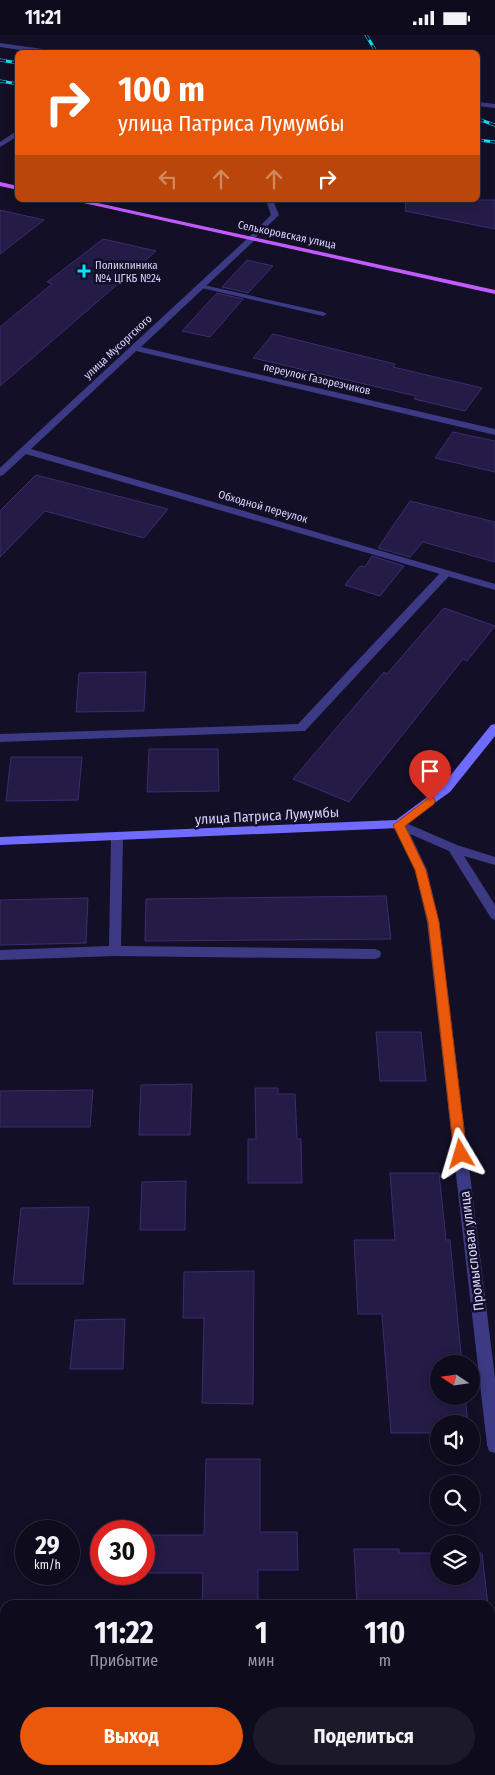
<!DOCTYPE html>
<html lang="ru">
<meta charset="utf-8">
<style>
:root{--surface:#0e0b1c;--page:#1c1929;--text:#f1f3f6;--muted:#9b9ba3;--line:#2e2b3b;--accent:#ea580c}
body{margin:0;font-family:"Fira Sans Condensed",sans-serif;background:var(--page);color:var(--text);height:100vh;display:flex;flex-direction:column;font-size:19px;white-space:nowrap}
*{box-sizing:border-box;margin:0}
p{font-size:16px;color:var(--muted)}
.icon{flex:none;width:28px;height:28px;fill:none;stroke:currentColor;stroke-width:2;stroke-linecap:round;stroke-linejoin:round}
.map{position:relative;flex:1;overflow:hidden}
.panel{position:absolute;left:0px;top:1565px;width:495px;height:175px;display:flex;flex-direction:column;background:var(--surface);border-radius:15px 15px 0 0;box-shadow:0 2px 12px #0003,0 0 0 1px var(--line)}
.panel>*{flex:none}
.hud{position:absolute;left:15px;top:15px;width:465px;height:152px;border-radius:8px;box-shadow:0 2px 12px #0003,0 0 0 1px var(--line);background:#ea580c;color:#fff;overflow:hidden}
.needle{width:32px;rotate:283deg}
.controls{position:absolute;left:430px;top:1320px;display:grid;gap:10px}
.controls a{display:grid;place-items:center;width:50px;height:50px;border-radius:50%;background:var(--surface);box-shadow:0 2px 12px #0003,0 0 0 1px var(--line);font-size:25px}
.speed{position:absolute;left:15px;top:1485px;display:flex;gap:10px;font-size:25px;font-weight:700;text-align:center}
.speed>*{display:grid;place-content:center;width:65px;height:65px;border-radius:50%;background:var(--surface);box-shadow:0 2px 12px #0003,0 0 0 1px var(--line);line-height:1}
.speed small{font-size:12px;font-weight:400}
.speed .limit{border:8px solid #d22;background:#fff;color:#111}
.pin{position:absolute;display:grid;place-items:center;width:42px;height:42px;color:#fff;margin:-51px -21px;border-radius:50% 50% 50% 0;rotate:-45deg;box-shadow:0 0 5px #0007}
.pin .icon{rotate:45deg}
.me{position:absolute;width:55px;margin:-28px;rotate:353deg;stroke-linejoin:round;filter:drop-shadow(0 0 4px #0008)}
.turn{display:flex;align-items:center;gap:18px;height:105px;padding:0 20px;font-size:22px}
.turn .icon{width:65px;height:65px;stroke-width:2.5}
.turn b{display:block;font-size:35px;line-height:42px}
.lanes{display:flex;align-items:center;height:48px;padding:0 20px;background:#0003;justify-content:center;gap:25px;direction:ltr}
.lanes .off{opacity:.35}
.eta{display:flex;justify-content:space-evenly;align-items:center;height:85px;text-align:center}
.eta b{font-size:30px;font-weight:700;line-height:35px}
.button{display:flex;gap:10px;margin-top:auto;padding:10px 20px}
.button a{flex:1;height:58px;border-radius:30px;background:var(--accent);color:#fff;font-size:20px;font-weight:700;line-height:58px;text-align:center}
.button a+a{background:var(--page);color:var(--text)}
.status{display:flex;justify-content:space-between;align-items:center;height:35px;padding:0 25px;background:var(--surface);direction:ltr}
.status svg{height:14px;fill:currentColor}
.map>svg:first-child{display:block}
.building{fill:#241b47;stroke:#3b2d73}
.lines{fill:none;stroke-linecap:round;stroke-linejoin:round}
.lane{fill:#3d3a85;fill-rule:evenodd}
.street{fill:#3d3a85;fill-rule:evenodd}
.secondary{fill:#6f6bff;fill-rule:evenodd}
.primary{fill:#c25bff;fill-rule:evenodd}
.rail-casing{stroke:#00e5ff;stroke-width:3}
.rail{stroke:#130f26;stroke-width:2;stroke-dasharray:6;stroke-linecap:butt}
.route{fill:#ea580c;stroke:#983908}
.poi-dot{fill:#00e5ff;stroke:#130f26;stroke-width:2}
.labels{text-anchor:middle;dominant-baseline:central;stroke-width:5;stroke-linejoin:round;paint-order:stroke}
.far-street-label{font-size:11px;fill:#d9d4ff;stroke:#130f26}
.far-poi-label{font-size:11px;fill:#d9d4ff;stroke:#130f26;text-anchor:start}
.street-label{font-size:14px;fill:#d9d4ff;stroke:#130f26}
</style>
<div class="status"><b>11:21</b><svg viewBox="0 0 49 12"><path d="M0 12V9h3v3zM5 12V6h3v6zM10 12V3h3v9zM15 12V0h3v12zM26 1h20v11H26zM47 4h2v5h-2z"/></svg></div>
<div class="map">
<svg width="495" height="1740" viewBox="0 0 495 1740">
<rect width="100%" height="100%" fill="#130f26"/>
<path class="building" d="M 406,165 L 495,165 L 495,194 L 405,176 Z
M 0,175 L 44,185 L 0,219 Z
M 103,204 L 156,216 L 0,351 L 0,292 L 52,249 L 47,247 Z
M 247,225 L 273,231 L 248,258 L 222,252 Z
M 217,258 L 243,264 L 210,302 L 182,296 Z
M 273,299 L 395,329 L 393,332 L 482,353 L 465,376 L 414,364 L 416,361 L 253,323 Z
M 453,397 L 495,406 L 495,437 L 435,423 Z
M 36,440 L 168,474 L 144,503 L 45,476 L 0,522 L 0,476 Z
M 410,466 L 495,487 L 495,527 L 423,507 L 410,522 L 378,513 Z
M 372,521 L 404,531 L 380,561 L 345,550 L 360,531 L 365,532 Z
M 444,573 L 495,591 L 467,626 L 463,624 L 349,767 L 293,744 L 384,637 L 387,639 Z
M 146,637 L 144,676 L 76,677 L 79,638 Z
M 149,714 L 218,714 L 219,756 L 147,757 Z
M 11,722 L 82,722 L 78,765 L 6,766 Z
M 386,861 L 391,904 L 145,906 L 146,864 Z
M 88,863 L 86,908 L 0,910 L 0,865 Z
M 376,997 L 421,997 L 426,1046 L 380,1046 Z
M 192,1049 L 190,1100 L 139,1100 L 141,1050 Z
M 255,1053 L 278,1053 L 278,1059 L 295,1059 L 297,1104 L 301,1104 L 302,1148 L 248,1148 L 248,1104 L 256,1104 Z
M 93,1055 L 90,1092 L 0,1092 L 0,1056 Z
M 390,1138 L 439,1138 L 446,1205 L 450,1205 L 462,1329 L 439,1329 L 439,1361 L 465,1361 L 468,1389 L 439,1389 L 439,1398 L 391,1398 L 382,1279 L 358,1279 L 354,1205 L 395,1205 Z
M 186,1146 L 185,1195 L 140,1195 L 142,1147 Z
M 89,1172 L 83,1249 L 13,1249 L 21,1173 Z
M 254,1236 L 253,1369 L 202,1368 L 204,1283 L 183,1283 L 184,1237 Z
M 125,1284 L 123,1334 L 70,1334 L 75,1285 Z
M 206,1424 L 260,1424 L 260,1497 L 297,1497 L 298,1535 L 258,1535 L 258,1570 L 202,1570 L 203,1538 L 144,1538 L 144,1500 L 204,1500 Z
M 354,1514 L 399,1514 L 399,1518 L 439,1518 L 439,1541 L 471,1541 L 471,1518 L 482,1518 L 488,1570 L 357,1570 Z"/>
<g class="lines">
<path class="lane" d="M 0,8 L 57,16 L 60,18 L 40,18 L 0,12 Z
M 478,67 L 495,69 L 495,73 L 478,71 Z
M 18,95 L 18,101 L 0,112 L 0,107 Z
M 260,165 L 273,165 L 279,180 L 252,206 L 249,206 L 249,202 L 271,180 L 267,168 Z
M 199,249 L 323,277 L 327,279 L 323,281 L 202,253 L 198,251 Z
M 446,535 L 451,538 L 450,540 L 305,696 L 0,707 L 0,699 L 298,689 L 442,536 Z
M 117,799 L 123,803 L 121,911 L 375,914 L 380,916 L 381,919 L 380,922 L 375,924 L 115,921 L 0,925 L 0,915 L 109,911 L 111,803 Z"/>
<path class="street" d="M 249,202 L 256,204 L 141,312 L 495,394 L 495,400 L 136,316 L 31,414 L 495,549 L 495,555 L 26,419 L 3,440 L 0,441 L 0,433 L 21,413 Z
M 399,785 L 457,810 L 495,822 L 495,830 L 464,821 L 495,870 L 495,885 L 491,883 L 449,816 L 410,799 L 427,835 L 439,887 L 495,1343 L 495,1418 L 489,1416 L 487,1410 L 427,887 L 415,835 L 393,789 Z"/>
<path class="secondary" d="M 495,689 L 495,701 L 450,757 L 399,793 L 0,810 L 0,802 L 396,785 L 442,751 L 491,690 Z"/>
<path class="primary" d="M 0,147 L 18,151 L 18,155 L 0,151 Z
M 70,165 L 84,165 L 495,255 L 495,259 Z"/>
<defs>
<path id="rail" d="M 366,0 L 377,18
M 0,25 L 18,28
M 0,46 L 18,49
M 478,84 L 495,90
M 478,105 L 495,107"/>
</defs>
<use href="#rail" class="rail-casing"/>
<use href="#rail" class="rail"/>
</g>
<path class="route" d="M 430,762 L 434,763 L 435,766 L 434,769 L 405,791 L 426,835 L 439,887 L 467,1119 L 465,1123 L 461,1124 L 456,1123 L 454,1119 L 428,887 L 415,835 L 393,790 Z"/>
<path class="poi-dot" d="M81.5 228.5h5v5h5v5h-5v5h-5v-5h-5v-5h5z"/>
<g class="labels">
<g class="far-street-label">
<text transform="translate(287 200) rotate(12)">Селькоровская улица</text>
<text transform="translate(118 312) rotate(-43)">улица Мусоргского</text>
<text transform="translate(317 344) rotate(13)">переулок Газорезчиков</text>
<text transform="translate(263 472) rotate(16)">Обходной переулок</text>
</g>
<g class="far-poi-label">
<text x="95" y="230">Поликлиника<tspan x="95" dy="13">№4 ЦГКБ №24</tspan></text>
</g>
<g class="street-label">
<text transform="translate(267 781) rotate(-3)">улица Патриса Лумумбы</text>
<text transform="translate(472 1216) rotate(-97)">Промысловая улица</text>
</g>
</g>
</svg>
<div class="controls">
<a><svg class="needle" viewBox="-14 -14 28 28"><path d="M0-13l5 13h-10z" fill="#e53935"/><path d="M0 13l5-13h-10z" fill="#9b9ba3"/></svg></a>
<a><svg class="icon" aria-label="sound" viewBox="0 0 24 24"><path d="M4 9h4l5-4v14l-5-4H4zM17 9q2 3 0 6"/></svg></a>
<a><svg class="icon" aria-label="search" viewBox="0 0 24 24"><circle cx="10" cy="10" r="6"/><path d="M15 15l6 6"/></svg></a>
<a><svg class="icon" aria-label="layers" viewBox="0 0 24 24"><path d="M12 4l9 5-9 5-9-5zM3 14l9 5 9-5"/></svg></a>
</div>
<div class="speed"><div>29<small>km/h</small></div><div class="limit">30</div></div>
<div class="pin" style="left:430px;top:766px;background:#d93025"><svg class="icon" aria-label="arrive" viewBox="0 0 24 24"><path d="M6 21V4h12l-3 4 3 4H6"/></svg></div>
<svg class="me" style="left:461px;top:1119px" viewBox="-20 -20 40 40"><path d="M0-17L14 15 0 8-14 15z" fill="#ea580c" stroke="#fff" stroke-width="4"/></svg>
<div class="hud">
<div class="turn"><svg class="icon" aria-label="right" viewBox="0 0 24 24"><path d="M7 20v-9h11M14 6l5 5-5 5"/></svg><div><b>100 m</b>улица Патриса Лумумбы</div></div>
<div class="lanes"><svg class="icon off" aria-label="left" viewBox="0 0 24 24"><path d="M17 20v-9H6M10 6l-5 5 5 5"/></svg><svg class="icon off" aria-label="ahead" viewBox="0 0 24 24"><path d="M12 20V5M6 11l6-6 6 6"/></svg><svg class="icon off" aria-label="ahead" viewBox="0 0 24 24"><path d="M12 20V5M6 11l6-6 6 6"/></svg><svg class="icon" aria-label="right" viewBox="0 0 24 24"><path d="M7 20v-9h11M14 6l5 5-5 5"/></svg></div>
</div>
<section class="panel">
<div class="eta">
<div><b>11:22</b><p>Прибытие</p></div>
<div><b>1</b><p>мин</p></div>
<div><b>110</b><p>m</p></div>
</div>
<div class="button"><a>Выход</a><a>Поделиться</a></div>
</section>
</div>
